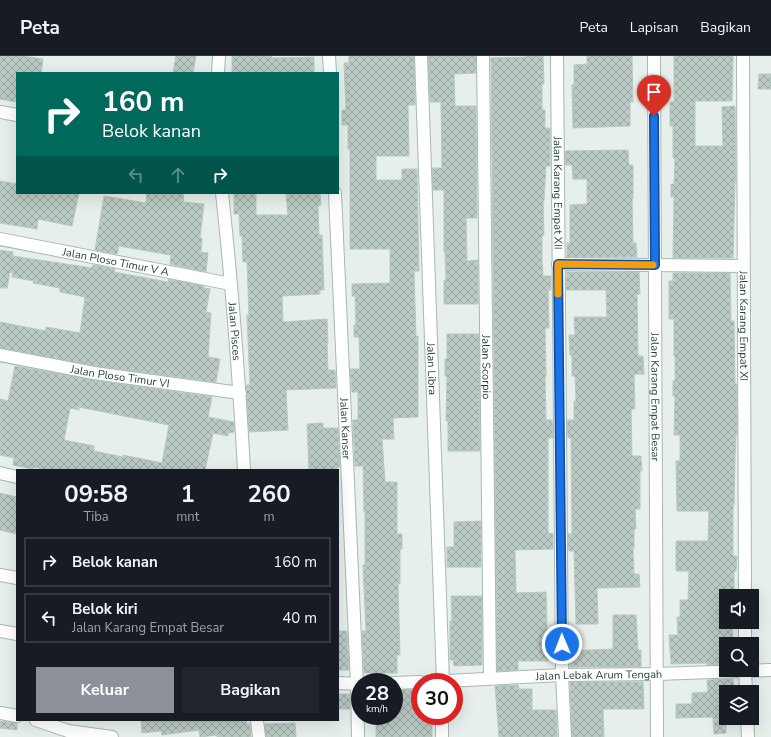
<!DOCTYPE html>
<html lang="id">
<style>
:root{--surface:#171b24;--page:#20242c;--text:#f1f3f6;--muted:#9ea1a6;--line:#363941;--accent:#8c9099}
body{margin:0;font-family:"Nunito Sans",sans-serif;background:var(--page);color:var(--text);height:100vh;display:flex;flex-direction:column;font-size:15px;white-space:nowrap}
*{box-sizing:border-box;margin:0}
p{font-size:13px;color:var(--muted)}
.icon{flex:none;width:22px;height:22px;fill:none;stroke:currentColor;stroke-width:2;stroke-linecap:round;stroke-linejoin:round}
.map{position:relative;flex:1;overflow:hidden}
.side{position:absolute;left:16px;top:413px;width:323px;height:252px;display:flex;flex-direction:column;background:var(--surface);border-radius:0px;box-shadow:0 4px 16px #0002}
.side>*{flex:none}
.hud{position:absolute;left:16px;top:16px;width:323px;height:122px;border-radius:0px;box-shadow:0 4px 16px #0002;background:#00695c;color:#fff;overflow:hidden}
.buttons{position:absolute;left:719px;top:533px;display:grid;gap:8px}
.buttons a{display:grid;place-items:center;width:40px;height:40px;border-radius:0px;background:var(--surface);box-shadow:0 4px 16px #0002;font-size:20px}
.speed{position:absolute;left:351px;top:617px;display:flex;gap:8px;font-size:20px;font-weight:700;text-align:center}
.speed>*{display:grid;place-content:center;width:52px;height:52px;border-radius:50%;background:var(--surface);box-shadow:0 4px 16px #0002;line-height:1}
.speed small{font-size:10px;font-weight:400}
.speed .limit{border:6px solid #d22;background:#fff;color:#111}
.pin{position:absolute;display:grid;place-items:center;width:34px;height:34px;color:#fff;margin:-41px -17px;border-radius:50% 50% 50% 0;rotate:-45deg;box-shadow:0 0 4px #0007}
.pin .icon{rotate:45deg}
.me{position:absolute;width:44px;margin:-22px;rotate:359deg;stroke-linejoin:round;filter:drop-shadow(0 0 3px #0008)}
.turn{display:flex;align-items:center;gap:14px;height:84px;padding:0 20px;font-size:18px}
.turn .icon{width:52px;height:52px;stroke-width:2.5}
.turn b{display:block;font-size:28px;line-height:34px}
.lanes{display:flex;align-items:center;height:38px;padding:0 20px;background:#0003;justify-content:center;gap:20px;direction:ltr}
.lanes .off{opacity:.35}
.eta{display:flex;justify-content:space-evenly;align-items:center;height:68px;text-align:center}
.eta b{font-size:24px;font-weight:700;line-height:28px}
.cta{display:flex;gap:8px;margin-top:auto;padding:8px 20px}
.cta a{flex:1;height:46px;border-radius:0px;background:var(--accent);color:#fff;font-size:16px;font-weight:700;line-height:46px;text-align:center}
.cta a+a{background:var(--page);color:var(--text)}
ul{padding:0;list-style:none}
li{display:flex;align-items:center;gap:12px;height:50px;margin:0 8px 6px;padding:0 12px;border:2px solid var(--line);border-radius:0px}
li div{flex:1}
li b{display:block;font-size:15px}
li em{font-style:normal}
header{display:flex;align-items:center;gap:24px;box-sizing:border-box;height:56px;padding:0 20px;background:var(--surface);border-bottom:1px solid var(--line)}
header strong{font-size:19px}
nav{display:flex;gap:22px;margin-inline-start:auto;font-size:14px}
.map>svg:first-child{display:block}
.building{fill:url(#building-cross-hatch);stroke:#b8c9c2;fill-rule:evenodd}
.lines{fill:none;stroke-linecap:round;stroke-linejoin:round}
.minor-casing{stroke:#a8b8b2;stroke-width:14}
.minor{stroke:#fff;stroke-width:12}
.route-casing{stroke:#114b97;stroke-width:10}
.route{stroke:#1a73e8;stroke-width:7}
.slow{stroke:#f59e0b;stroke-width:7}
.labels{text-anchor:middle;dominant-baseline:central;stroke-width:3;stroke-linejoin:round;paint-order:stroke}
.street-label{font-size:11px;fill:#24423a;stroke:#f7fbf9}
</style>
<header>
<strong>Peta</strong>
<nav><a>Peta</a><a>Lapisan</a><a>Bagikan</a></nav>
</header>
<div class="map">
<svg width="771" height="681" viewBox="0 0 771 681">
<defs>
<pattern id="building-cross-hatch" width="8" height="8" patternUnits="userSpaceOnUse"><rect width="8" height="8" fill="#bbcac4"/><path d="M0 0l8 8M0 8l8-8" fill="none" stroke="#98a6a0"/></pattern>
</defs>
<rect width="100%" height="100%" fill="#e6efeb"/>
<path class="building" d="M 0,0 L 23,0 L 43,3 L 41,17 L 17,17 L 17,46 L 0,43 Z
M 176,0 L 196,0 L 193,17 L 173,17 Z
M 232,0 L 271,0 L 272,2 L 314,1 L 314,17 L 232,17 Z
M 349,0 L 414,0 L 415,46 L 415,49 L 408,49 L 409,100 L 376,100 L 376,124 L 402,124 L 402,113 L 417,113 L 419,215 L 414,215 L 416,281 L 418,280 L 418,361 L 393,362 L 394,383 L 382,383 L 385,426 L 397,426 L 397,478 L 402,478 L 402,493 L 400,493 L 400,528 L 398,528 L 400,599 L 397,599 L 397,617 L 364,617 L 362,575 L 366,575 L 363,509 L 365,509 L 365,456 L 364,456 L 363,410 L 355,410 L 353,364 L 358,364 L 358,336 L 352,336 L 350,313 L 360,313 L 359,281 L 354,281 L 354,269 L 356,269 L 355,240 L 352,240 L 352,228 L 390,227 L 390,193 L 350,193 L 350,93 L 348,93 L 348,69 L 342,69 L 342,54 L 346,54 L 344,7 L 349,7 Z
M 428,0 L 476,0 L 476,17 L 454,18 L 455,50 L 476,50 L 477,162 L 466,162 L 467,205 L 478,204 L 478,248 L 444,248 L 444,224 L 446,224 L 445,196 L 444,196 L 444,134 L 433,134 L 432,112 L 442,112 L 441,46 L 430,46 Z
M 526,0 L 543,0 L 544,28 L 542,28 L 542,54 L 545,54 L 545,72 L 550,72 L 550,110 L 546,110 L 544,145 L 543,145 L 544,179 L 542,179 L 542,204 L 543,220 L 551,220 L 551,234 L 548,234 L 549,272 L 545,272 L 546,320 L 545,320 L 546,364 L 552,364 L 553,382 L 548,382 L 548,477 L 553,478 L 553,493 L 515,494 L 516,537 L 546,536 L 548,605 L 518,605 L 518,614 L 497,615 L 491,2 L 526,1 Z
M 587,0 L 632,0 L 633,46 L 630,46 L 630,70 L 573,72 L 572,29 L 574,29 L 574,9 L 587,8 Z
M 674,0 L 733,0 L 732,45 L 695,45 L 695,90 L 723,90 L 722,51 L 735,50 L 736,126 L 735,126 L 733,202 L 673,202 L 674,141 L 671,141 L 671,128 L 674,128 L 675,102 L 673,102 L 673,70 L 670,70 L 670,46 L 674,46 Z
M 759,18 L 771,18 L 771,33 L 758,33 Z
M 628,94 L 629,109 L 633,109 L 633,143 L 632,143 L 633,187 L 636,187 L 637,201 L 567,201 L 567,187 L 570,187 L 570,149 L 587,148 L 587,123 L 573,123 L 572,109 L 565,109 L 565,95 Z
M 0,125 L 17,128 L 17,137 L 79,137 L 72,170 L 38,163 L 37,173 L 0,167 Z
M 147,137 L 184,137 L 183,146 L 204,148 L 200,182 L 202,182 L 201,196 L 208,197 L 206,216 L 170,208 L 171,199 L 119,190 L 117,198 L 95,194 L 104,140 L 146,147 Z
M 234,137 L 256,137 L 256,159 L 288,159 L 286,137 L 320,137 L 321,149 L 318,150 L 319,179 L 322,179 L 324,234 L 320,234 L 320,238 L 282,240 L 283,266 L 327,263 L 328,287 L 327,287 L 328,314 L 335,314 L 336,332 L 286,334 L 288,374 L 249,376 L 246,329 L 250,329 L 247,259 L 249,259 L 247,206 L 243,206 L 242,180 L 240,180 L 239,158 L 234,158 Z
M 0,194 L 13,196 L 13,200 L 92,212 L 93,209 L 115,213 L 114,216 L 168,226 L 169,223 L 204,230 L 204,232 L 210,233 L 206,256 L 211,257 L 208,301 L 220,303 L 216,326 L 95,310 L 0,292 L 0,266 L 46,275 L 46,271 L 80,277 L 85,241 L 60,236 L 60,232 L 33,227 L 34,225 L 12,221 L 13,217 L 10,216 L 7,232 L 0,232 Z
M 567,216 L 639,216 L 640,238 L 637,238 L 638,300 L 643,300 L 644,318 L 634,318 L 635,353 L 631,353 L 632,400 L 641,400 L 642,415 L 640,415 L 640,453 L 635,453 L 636,473 L 634,473 L 634,492 L 633,492 L 634,518 L 639,518 L 640,531 L 597,532 L 598,568 L 576,568 L 574,495 L 569,495 L 568,492 L 568,478 L 572,478 L 571,382 L 568,382 L 567,364 L 574,364 L 574,345 L 576,345 L 575,320 L 572,320 L 572,299 L 570,299 L 569,279 L 575,279 L 574,261 L 607,261 L 606,234 L 566,234 Z
M 673,217 L 730,217 L 731,265 L 734,265 L 735,328 L 737,328 L 737,379 L 736,379 L 735,400 L 734,449 L 733,449 L 733,500 L 737,500 L 736,515 L 734,515 L 734,538 L 726,538 L 726,566 L 732,566 L 733,588 L 726,588 L 726,608 L 707,609 L 706,607 L 671,608 L 669,579 L 678,579 L 677,561 L 680,561 L 680,544 L 688,544 L 689,515 L 676,515 L 676,485 L 708,485 L 709,455 L 677,455 L 676,405 L 680,405 L 680,379 L 674,379 L 675,340 L 673,340 L 673,325 L 675,325 L 675,300 L 674,300 L 674,263 L 669,263 L 669,225 L 673,225 Z
M 447,278 L 479,278 L 480,395 L 448,395 L 448,365 L 446,365 L 447,320 L 445,320 L 445,303 L 447,303 Z
M 15,310 L 93,324 L 212,341 L 208,361 L 234,366 L 234,376 L 228,377 L 228,380 L 213,377 L 205,414 L 48,414 L 33,411 L 33,413 L 13,409 L 14,402 L 0,399 L 0,343 L 8,345 ZM 79,351 L 169,369 L 162,407 L 123,399 L 123,401 L 94,395 L 94,390 L 64,384 L 70,352 L 79,354 Z
M 323,367 L 323,372 L 338,372 L 340,411 L 337,411 L 338,414 L 309,414 L 307,368 Z
M 0,437 L 17,441 L 17,478 L 0,474 Z
M 481,465 L 481,511 L 447,511 L 447,491 L 454,491 L 454,466 Z
M 451,540 L 482,540 L 482,609 L 454,610 L 453,604 L 450,604 L 450,565 L 452,565 Z
M 613,559 L 636,559 L 638,594 L 641,594 L 641,611 L 570,611 L 569,595 L 613,593 Z
M 338,575 L 347,575 L 349,614 L 338,614 Z
M 733,623 L 734,636 L 726,636 L 726,677 L 714,678 L 713,661 L 676,662 L 676,648 L 692,648 L 692,637 L 708,636 L 707,624 Z
M 570,626 L 643,626 L 644,653 L 603,653 L 604,681 L 572,681 Z
M 518,629 L 519,633 L 532,633 L 532,654 L 556,654 L 557,681 L 499,681 L 495,630 Z
M 394,634 L 420,634 L 420,662 L 432,662 L 432,681 L 376,681 L 376,660 L 394,660 Z
M 338,638 L 350,638 L 350,653 L 338,653 Z
M 141,664 L 246,664 L 247,668 L 250,668 L 251,681 L 217,681 L 217,679 L 200,681 L 199,674 L 162,679 L 161,675 L 142,677 Z
M 0,665 L 17,667 L 17,674 L 0,672 Z
M 295,667 L 296,681 L 266,681 L 265,668 Z"/>
<g class="lines">
<defs>
<g id="minor">
<path d="M 329,0 L 330,17"/>
<path id="s1" d="M 421,0 L 443,626"/>
<path id="s2" d="M 483,0 L 490,622"/>
<path id="s3" d="M 557,0 L 562,619 L 565,681"/>
<path id="s4" d="M 654,0 L 657,681"/>
<path id="s5" d="M 743,0 L 745,540"/>
<path d="M 218,17 L 219,0"/>
<path d="M 0,56 L 17,59"/>
<path id="s6" d="M 222,137 C 232,229 239,321 244,414"/>
<path id="s7" d="M 335,137 L 357,628 L 358,681"/>
<path id="s8" d="M 0,183 L 231,228"/>
<path d="M 558,208 L 743,210"/>
<path id="s9" d="M 0,299 L 94,317 L 240,337"/>
<path d="M 0,417 L 17,421"/>
<path d="M 0,519 L 17,522"/>
<path d="M 745,566 L 745,588"/>
<path d="M 0,575 L 17,578"/>
<path d="M 745,614 L 746,636"/>
<path id="s10" d="M 427,626 L 562,619 L 657,618 L 771,614"/>
<path d="M 338,627 L 360,628"/>
<path d="M 394,627 L 420,626"/>
<path d="M 0,657 L 17,660"/>
<path d="M 747,662 L 748,681"/>
<path d="M 36,664 L 68,675 L 112,681"/>
<path d="M 257,664 L 259,681"/>
<path d="M 442,681 L 442,660"/>
</g>
</defs>
<use href="#minor" class="minor-casing"/>
<use href="#minor" class="minor"/>
</g>
<g class="lines">
<defs>
<path id="route" d="M 562,588 L 558,208 L 655,209 L 654,60"/>
</defs>
<use href="#route" class="route-casing"/>
<use href="#route" class="route"/>
<path class="slow" d="M 558,238 L 558,208 L 653,209"/>
</g>
<g class="labels">
<g class="street-label">
<text stroke="none"><textPath href="#s3" startOffset="137">Jalan Karang Empat XII</textPath></text>
<text stroke="none"><textPath href="#s8" startOffset="118">Jalan Ploso Timur V A</textPath></text>
<text stroke="none"><textPath href="#s5" startOffset="270">Jalan Karang Empat XI</textPath></text>
<text stroke="none"><textPath href="#s6" startOffset="139">Jalan Pisces</textPath></text>
<text stroke="none"><textPath href="#s2" startOffset="311">Jalan Scorpio</textPath></text>
<text stroke="none"><textPath href="#s1" startOffset="313">Jalan Libra</textPath></text>
<text stroke="none"><textPath href="#s9" startOffset="122">Jalan Ploso Timur VI</textPath></text>
<text stroke="none"><textPath href="#s4" startOffset="341">Jalan Karang Empat Besar</textPath></text>
<text stroke="none"><textPath href="#s7" startOffset="236">Jalan Kanser</textPath></text>
<text stroke="none"><textPath href="#s10" startOffset="172">Jalan Lebak Arum Tengah</textPath></text>
</g>
</g>
</svg>
<div class="buttons">
<a><svg class="icon" aria-label="sound" viewBox="0 0 24 24"><path d="M4 9h4l5-4v14l-5-4H4zM17 9q2 3 0 6"/></svg></a>
<a><svg class="icon" aria-label="search" viewBox="0 0 24 24"><circle cx="10" cy="10" r="6"/><path d="M15 15l6 6"/></svg></a>
<a><svg class="icon" aria-label="layers" viewBox="0 0 24 24"><path d="M12 4l9 5-9 5-9-5zM3 14l9 5 9-5"/></svg></a>
</div>
<div class="speed"><div>28<small>km/h</small></div><div class="limit">30</div></div>
<div class="pin" style="left:654px;top:60px;background:#d93025"><svg class="icon" aria-label="arrive" viewBox="0 0 24 24"><path d="M6 21V4h12l-3 4 3 4H6"/></svg></div>
<svg class="me" style="left:562px;top:588px" viewBox="-20 -20 40 40"><circle r="17" fill="#1a73e8" stroke="#fff" stroke-width="3"/><path d="M0-11L8 9 0 5-8 9z" fill="#fff"/></svg>
<div class="hud">
<div class="turn"><svg class="icon" aria-label="right" viewBox="0 0 24 24"><path d="M7 20v-9h11M14 6l5 5-5 5"/></svg><div><b>160 m</b>Belok kanan</div></div>
<div class="lanes"><svg class="icon off" aria-label="left" viewBox="0 0 24 24"><path d="M17 20v-9H6M10 6l-5 5 5 5"/></svg><svg class="icon off" aria-label="ahead" viewBox="0 0 24 24"><path d="M12 20V5M6 11l6-6 6 6"/></svg><svg class="icon" aria-label="right" viewBox="0 0 24 24"><path d="M7 20v-9h11M14 6l5 5-5 5"/></svg></div>
</div>
<section class="side">
<div class="eta">
<div><b>09:58</b><p>Tiba</p></div>
<div><b>1</b><p>mnt</p></div>
<div><b>260</b><p>m</p></div>
</div>
<ul>
<li><svg class="icon" aria-label="right" viewBox="0 0 24 24"><path d="M7 20v-9h11M14 6l5 5-5 5"/></svg><div><b>Belok kanan</b></div><em>160 m</em></li>
<li><svg class="icon" aria-label="left" viewBox="0 0 24 24"><path d="M17 20v-9H6M10 6l-5 5 5 5"/></svg><div><b>Belok kiri</b><p>Jalan Karang Empat Besar</p></div><em>40 m</em></li>
</ul>
<div class="cta"><a>Keluar</a><a>Bagikan</a></div>
</section>
</div>
